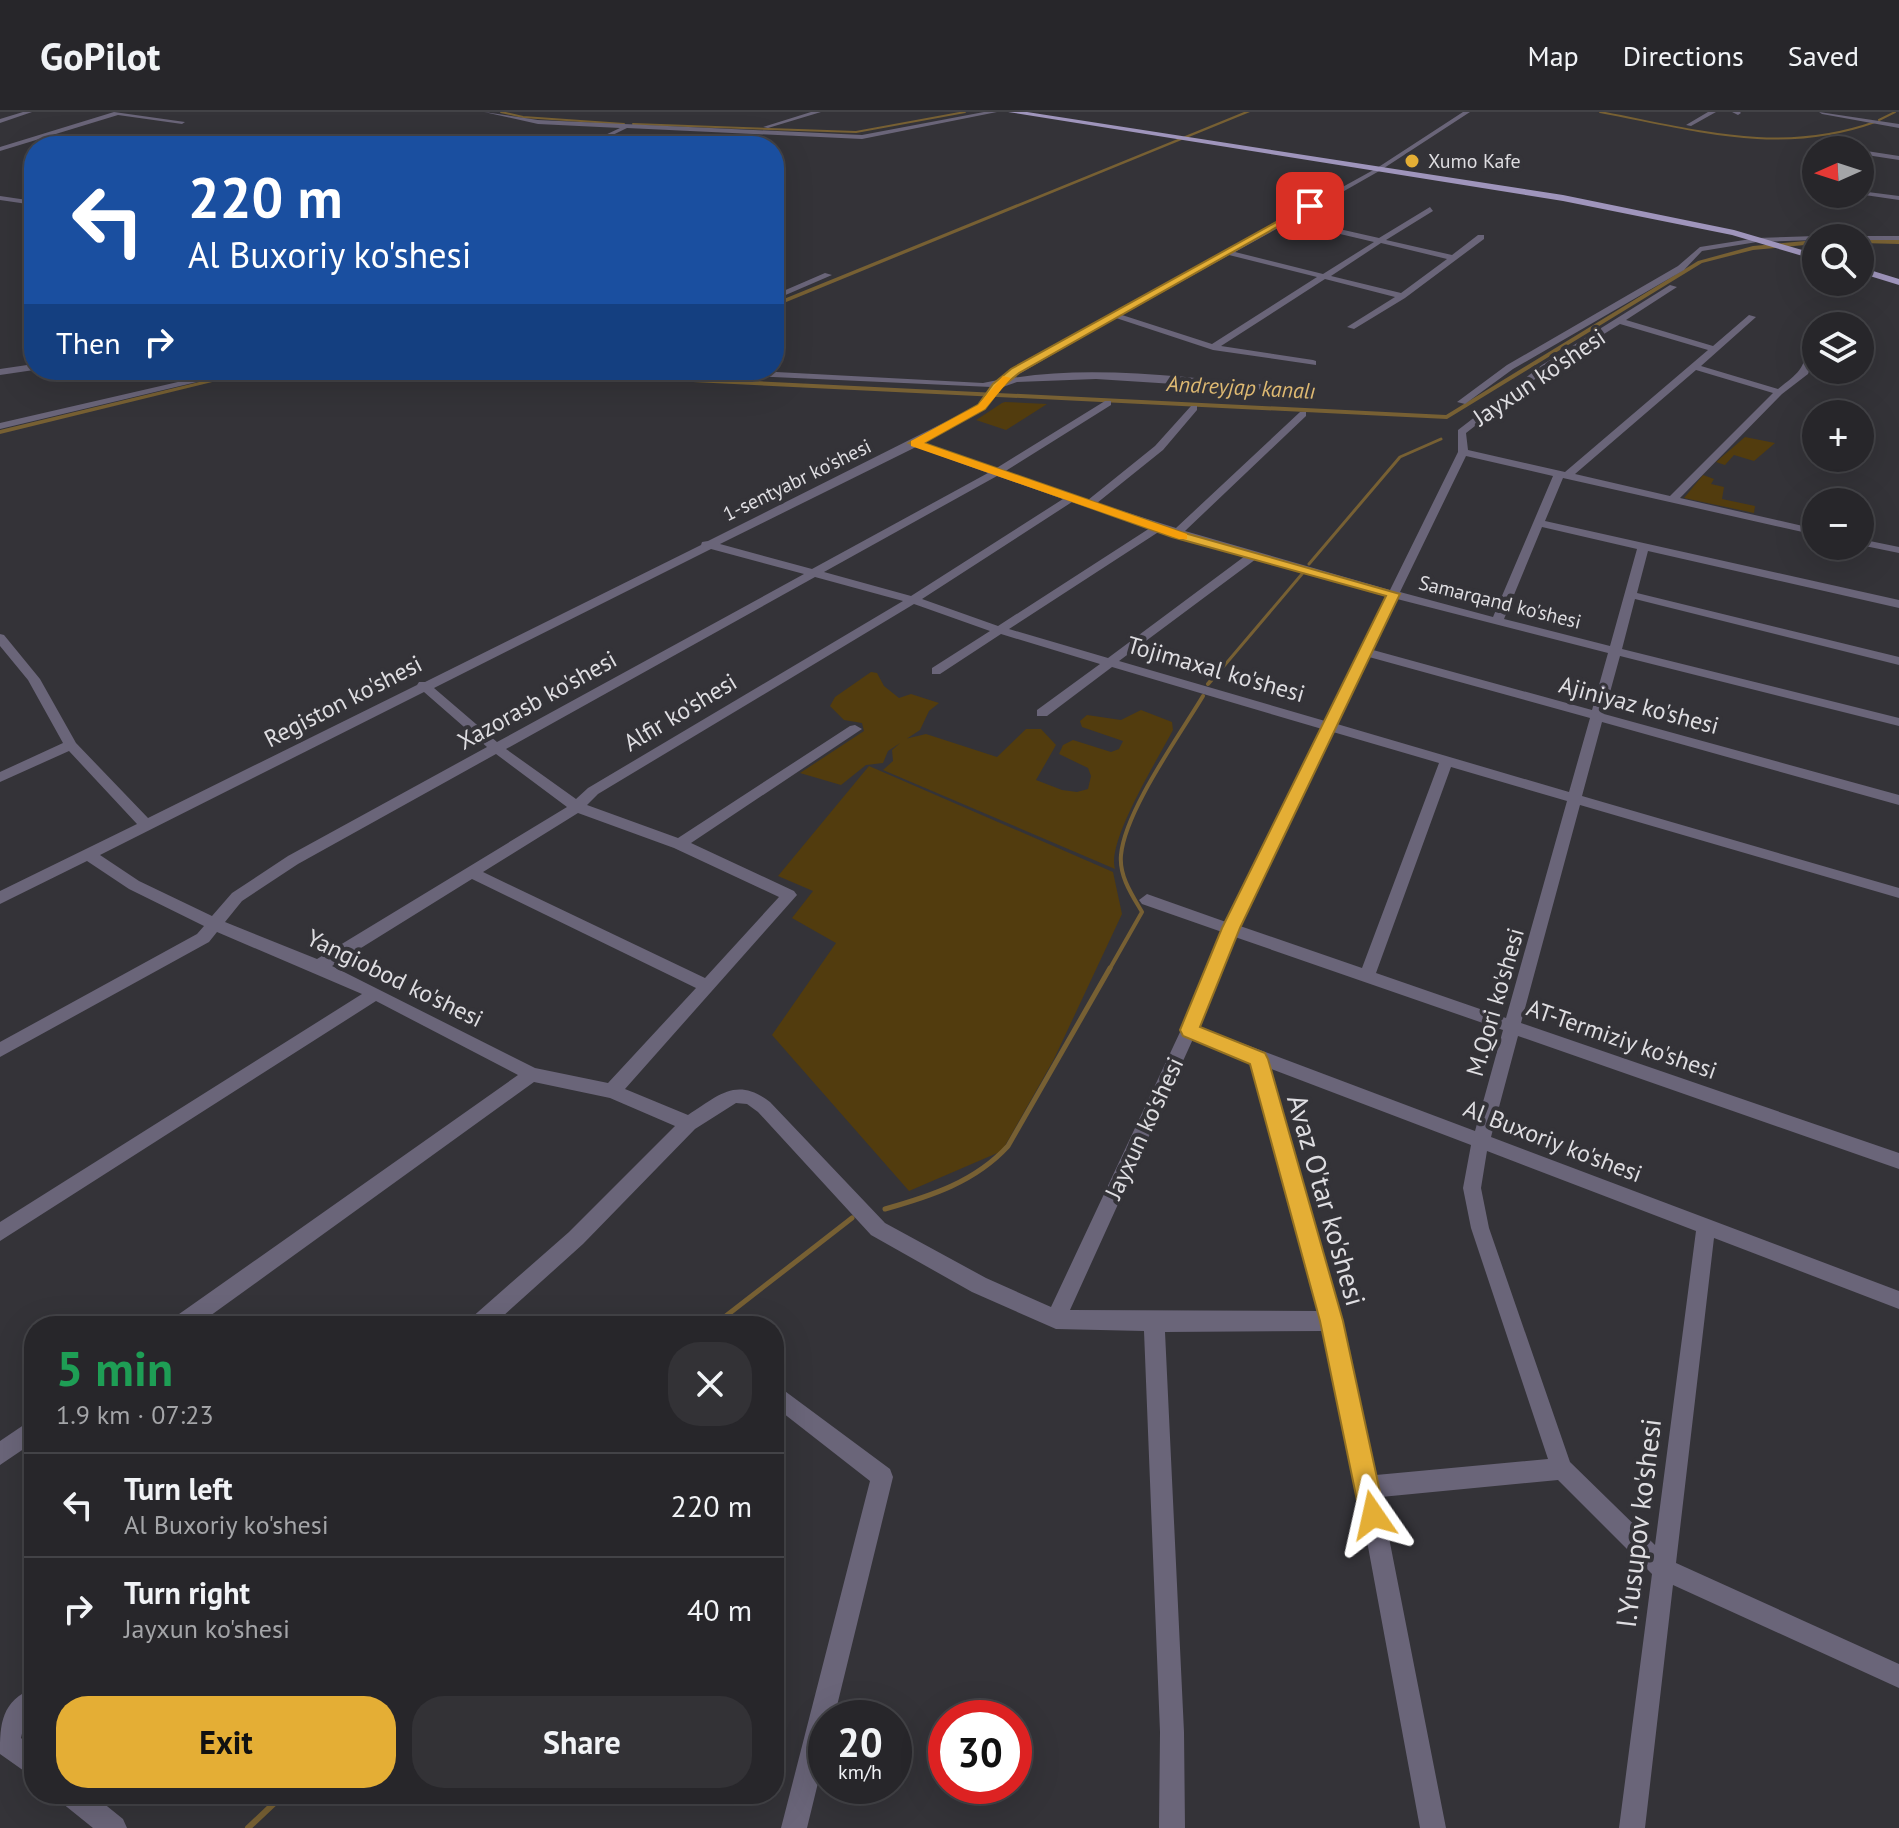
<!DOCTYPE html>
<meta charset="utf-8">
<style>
:root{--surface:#27262a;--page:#333236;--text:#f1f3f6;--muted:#a4a5a8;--line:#434347;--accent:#e4ae35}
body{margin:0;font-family:"PT Sans",sans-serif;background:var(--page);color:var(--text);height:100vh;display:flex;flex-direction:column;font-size:30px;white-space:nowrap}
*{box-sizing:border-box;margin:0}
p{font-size:26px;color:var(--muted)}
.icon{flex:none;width:44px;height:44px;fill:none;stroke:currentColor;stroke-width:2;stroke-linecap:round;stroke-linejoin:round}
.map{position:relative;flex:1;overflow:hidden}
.details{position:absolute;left:24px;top:1204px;width:760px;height:488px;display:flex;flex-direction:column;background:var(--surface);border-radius:32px;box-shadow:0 8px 32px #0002,0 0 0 2px var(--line)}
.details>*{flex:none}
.banner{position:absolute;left:24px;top:24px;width:760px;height:244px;border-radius:32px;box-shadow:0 8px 32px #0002,0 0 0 2px var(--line);background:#1a4fa0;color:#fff;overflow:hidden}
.needle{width:52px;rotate:267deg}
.fabs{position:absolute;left:1802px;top:24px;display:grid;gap:16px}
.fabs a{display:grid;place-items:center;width:72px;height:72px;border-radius:50%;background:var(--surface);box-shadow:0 8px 32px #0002,0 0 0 2px var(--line);font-size:40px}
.speed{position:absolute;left:808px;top:1588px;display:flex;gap:16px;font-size:40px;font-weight:700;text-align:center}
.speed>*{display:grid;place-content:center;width:104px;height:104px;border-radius:50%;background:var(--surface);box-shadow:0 8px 32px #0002,0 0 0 2px var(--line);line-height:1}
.speed small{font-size:20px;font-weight:400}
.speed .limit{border:12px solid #d22;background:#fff;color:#111}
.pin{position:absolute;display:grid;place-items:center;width:68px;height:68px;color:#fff;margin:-34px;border-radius:16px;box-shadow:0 4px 12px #0006}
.me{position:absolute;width:88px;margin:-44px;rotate:349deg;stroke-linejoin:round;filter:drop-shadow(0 0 6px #0008)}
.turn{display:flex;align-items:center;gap:28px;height:168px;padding:0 32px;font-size:36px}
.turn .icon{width:104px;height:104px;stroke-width:2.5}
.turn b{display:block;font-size:56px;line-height:68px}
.then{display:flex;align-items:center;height:76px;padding:0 32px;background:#0003;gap:16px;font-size:30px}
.round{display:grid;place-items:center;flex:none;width:84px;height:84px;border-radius:32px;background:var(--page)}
.head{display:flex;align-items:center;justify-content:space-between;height:136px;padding:0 32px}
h1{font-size:48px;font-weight:600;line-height:60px;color:#1e9e55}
.cta{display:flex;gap:16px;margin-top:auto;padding:16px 32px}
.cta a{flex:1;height:92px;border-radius:32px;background:var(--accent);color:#111;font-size:32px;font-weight:600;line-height:92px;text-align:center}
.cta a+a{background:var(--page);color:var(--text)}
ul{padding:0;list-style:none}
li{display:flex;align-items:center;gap:24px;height:104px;padding:0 32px;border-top:2px solid var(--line)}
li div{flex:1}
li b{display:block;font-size:30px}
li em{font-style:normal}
header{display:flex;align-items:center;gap:48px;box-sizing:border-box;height:112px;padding:0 40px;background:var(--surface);border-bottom:2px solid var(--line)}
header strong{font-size:38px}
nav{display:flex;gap:44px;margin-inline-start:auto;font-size:28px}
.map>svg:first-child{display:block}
.green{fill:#523c0e}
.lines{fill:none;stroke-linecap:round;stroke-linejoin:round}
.stream-far4{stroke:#776033;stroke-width:2}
.stream-far3{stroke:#776033;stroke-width:3}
.stream-far2{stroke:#776033;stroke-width:4}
.stream-far1{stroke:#776033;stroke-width:5}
.stream{stroke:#776033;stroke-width:6}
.canal{fill:#776033;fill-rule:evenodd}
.minor{fill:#6a6579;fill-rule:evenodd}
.major{fill:#9f95bc;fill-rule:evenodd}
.route{fill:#e4ae35;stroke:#947122;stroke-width:2}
.slow{fill:#f59e0b}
.poi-dot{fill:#e4ae35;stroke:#343338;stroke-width:3}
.labels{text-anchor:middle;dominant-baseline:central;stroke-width:8;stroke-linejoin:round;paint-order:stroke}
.far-poi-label{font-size:20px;fill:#dedde1;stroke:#343338;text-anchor:start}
.far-street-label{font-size:20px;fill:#dedde1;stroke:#343338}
.far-water-label{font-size:22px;font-style:italic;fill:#deb972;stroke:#343338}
.street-label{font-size:24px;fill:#dedde1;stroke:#343338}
.near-street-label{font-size:28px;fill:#dedde1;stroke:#343338}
</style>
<header>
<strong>GoPilot</strong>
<nav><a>Map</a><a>Directions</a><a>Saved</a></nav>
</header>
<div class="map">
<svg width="1899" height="1716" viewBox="0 0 1899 1716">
<rect width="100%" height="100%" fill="#343338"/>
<path class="green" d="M 1002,291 L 1005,290 L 1047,292 L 1006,318 L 976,308 Z
M 1745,325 L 1775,331 L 1754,349 L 1734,343 L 1725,353 L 1716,350 Z
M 1703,363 L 1714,367 L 1711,372 L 1724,375 L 1722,387 L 1755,394 L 1754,401 L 1684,386 Z
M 871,560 L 877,561 L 884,574 L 899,586 L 911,582 L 939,591 L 929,599 L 920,618 L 888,639 L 883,651 L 866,653 L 841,673 L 800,661 L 864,619 L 862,611 L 844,608 L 830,594 L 835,585 Z
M 1141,598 L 1172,610 L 1173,618 C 1159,645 1106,730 1115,757 L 883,658 L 893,649 L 892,638 L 905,627 L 926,622 L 997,645 L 1026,617 L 1041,617 L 1056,633 L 1036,668 L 1062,678 L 1077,680 L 1088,677 L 1091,664 L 1088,656 L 1059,642 L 1063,633 L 1073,628 L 1111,640 L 1119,637 L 1123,629 L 1082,615 L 1080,609 L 1087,603 L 1121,608 Z
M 869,654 L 1113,760 L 1122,802 L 1054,947 L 1002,1039 L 909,1079 L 772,923 L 836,831 L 792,806 L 813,779 L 778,764 Z"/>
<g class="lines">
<path class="stream-far4" d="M 501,0 L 523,5 L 624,12
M 1600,0 C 1696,18 1779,44 1875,10
M 1879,8 L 1895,0
M 633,12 L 856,20 L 965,0"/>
<path class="stream-far3" d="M 1309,452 L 1400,345 L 1441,327
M 1218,561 L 1302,462"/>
<path class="stream-far2" d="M 1208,572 L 1219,559
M 1109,858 L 1142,800 C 1132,783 1119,764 1121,743 C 1125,699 1179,624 1203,584"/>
<path class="stream-far1" d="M 885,1097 C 931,1084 975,1070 1008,1034 L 1110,856
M 713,1214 L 852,1106"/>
<path class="stream" d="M 248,1716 L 284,1682"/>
<path class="canal" d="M 1244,0 L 1250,0 L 774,195 L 774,191 Z
M 1860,127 L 1899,128 L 1899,132 L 1860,131 Z
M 1816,128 L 1816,132 L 1753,138 L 1702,151 L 1447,307 L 693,270 L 616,258 L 634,258 L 693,266 L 1446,303 L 1698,149 L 1753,134 Z
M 249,258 L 261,258 L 0,322 L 0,318 Z"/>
<path class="minor" d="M 23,0 L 32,0 L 0,11 L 0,7 Z
M 114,0 L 185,10 L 182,12 L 118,3 L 0,39 L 0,35 Z
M 484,0 L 538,8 L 862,23 L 984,0 L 997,0 L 862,27 L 627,16 L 590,34 L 582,34 L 620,16 L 538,12 Z
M 811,0 L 821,0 L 768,16 L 763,15 Z
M 1463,0 L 1470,0 L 1381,58 L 1295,107 L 1379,126 L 1430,95 L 1433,99 L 1386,128 L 1452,143 L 1478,123 L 1484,123 L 1484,127 L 1405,186 L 1354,217 L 1347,215 L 1395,185 L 1325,167 L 1221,234 L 1313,248 L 1316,249 L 1316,253 L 1213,238 L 1116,206 L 1012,266 C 1106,251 1205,269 1298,275 L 1301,276 L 1301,280 L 1096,267 L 1017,270 L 1000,276 L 985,297 L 923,331 L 995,357 L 1105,289 L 1111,289 L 1111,293 L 1004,360 L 1088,388 L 1155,334 L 1191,294 L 1197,294 L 1197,298 L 1163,338 L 1097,391 L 1176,416 L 1300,300 L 1306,300 L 1306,304 L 1185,419 L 1390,478 L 1458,340 L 1458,318 L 1542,253 L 1670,173 L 1677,175 L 1626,208 L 1713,234 L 1749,203 L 1756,205 L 1701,254 L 1778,277 C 1801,259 1808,255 1805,224 L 1812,222 L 1815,242 L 1808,262 L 1782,282 L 1680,386 L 1816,417 L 1816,423 L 1563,366 L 1545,409 L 1899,488 L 1899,496 L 1648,439 L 1637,481 L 1899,545 L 1899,553 L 1635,487 L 1622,537 L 1899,606 L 1899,614 L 1620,544 L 1604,602 L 1899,683 L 1899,693 L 1602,610 L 1582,684 L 1899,776 L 1899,786 L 1580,693 L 1521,911 L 1899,1041 L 1899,1057 L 1518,924 L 1491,1025 L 1899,1179 L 1899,1197 L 1714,1126 L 1676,1451 L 1899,1552 L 1899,1576 L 1673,1473 L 1645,1716 L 1619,1716 L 1652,1462 L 1558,1368 L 1381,1385 L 1446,1716 L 1420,1716 L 1357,1375 L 1323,1219 L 1165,1220 L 1184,1620 L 1185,1716 L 1159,1716 L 1160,1620 L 1144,1219 L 1056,1217 L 972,1180 L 871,1123 L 758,1000 L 747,992 L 736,991 L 695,1017 L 583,1132 L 492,1214 L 467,1214 L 470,1207 L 569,1120 L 675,1014 L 610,986 L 534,970 L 196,1214 L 169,1214 L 172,1207 L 518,963 L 376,889 L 0,1129 L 0,1110 L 362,882 L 217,820 L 209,830 L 0,945 L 0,930 L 197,822 L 204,814 L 129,777 L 87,749 L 0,792 L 0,779 L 137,712 L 69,639 L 0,670 L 0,660 L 63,631 L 28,568 L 0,534 L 0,522 L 4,523 L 40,567 L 76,631 L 148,706 L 417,573 L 419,570 L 425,570 L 701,433 L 702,430 L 708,429 L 979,293 L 991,275 L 687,261 L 682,258 L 737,258 L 983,271 L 998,268 L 1012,257 L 1377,56 ZM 1289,110 L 1374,130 L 1323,162 L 1235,140 ZM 1381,131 L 1447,147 L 1401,181 L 1331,164 ZM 1229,143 L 1317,165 L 1212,232 L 1122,203 ZM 1620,212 L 1708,238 L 1565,360 L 1468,338 L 1466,321 L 1548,257 ZM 1696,258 L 1773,281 L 1670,384 L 1575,362 ZM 916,335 L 988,361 L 812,457 L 720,432 ZM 1466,344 L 1553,364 L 1493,505 L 1400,480 ZM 997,364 L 1063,387 L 911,484 L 824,460 ZM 1072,390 L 1150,416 L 998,514 L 922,487 ZM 1542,415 L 1637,437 L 1610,534 L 1504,507 ZM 1160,419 L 1245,444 L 1108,546 L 1009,517 ZM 711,437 L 804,462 L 497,630 L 434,576 ZM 1256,447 L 1387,484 L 1325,609 L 1119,549 ZM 815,465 L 903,489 L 588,676 L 576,687 L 506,637 ZM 1397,487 L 1608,541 L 1592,598 L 1373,538 ZM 914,492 L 990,519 L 932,556 L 932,562 L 940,562 L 1001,522 L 1100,552 L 1037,598 L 1037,604 L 1047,604 L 1112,555 L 1322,617 L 1226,810 L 1147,782 L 1139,788 L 1142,792 L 1222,820 L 1181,918 L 1051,1195 L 986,1166 L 885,1111 L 770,990 C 736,964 718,984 688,1003 L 625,977 L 797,783 L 794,779 L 691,731 L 862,617 L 855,613 L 850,614 L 678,726 L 587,693 L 598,682 ZM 1369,545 L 1590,606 L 1569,680 L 1337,612 ZM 424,580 L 487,635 L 288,744 L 232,781 L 212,804 L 139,769 L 100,743 ZM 1333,620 L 1439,651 L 1362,856 L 1240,814 ZM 496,642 L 567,695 L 317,847 L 225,810 L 242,789 L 298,752 ZM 1451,655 L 1567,689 L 1506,906 L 1376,861 ZM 578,701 L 674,736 L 779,785 L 705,866 L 483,760 ZM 472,767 L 696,876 L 608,971 L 535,956 L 332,854 ZM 1235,825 L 1503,918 L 1475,1019 L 1199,915 ZM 1193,927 L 1250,948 L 1318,1199 L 1070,1198 ZM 1269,956 L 1471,1033 L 1463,1076 L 1471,1116 L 1548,1347 L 1376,1363 L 1341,1209 ZM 1487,1039 L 1696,1119 L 1655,1433 L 1570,1350 L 1489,1116 L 1481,1076 Z
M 1708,0 L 1716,0 L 1691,14 L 1686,13 Z
M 1732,0 L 1740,0 L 1741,1 L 1738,3 Z
M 1819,0 L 1899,12 L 1899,16 L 1822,2 Z
M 1828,33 L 1850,38 L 1821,38 Z
M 1860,38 L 1899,44 L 1899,48 L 1860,42 Z
M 1860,79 L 1899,84 L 1899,88 L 1858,82 Z
M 0,84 L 34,89 L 34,93 L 0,88 Z
M 1816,124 L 1820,126 L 1816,128 L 1757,130 L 1702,139 L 1684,158 L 1513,257 L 1465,292 L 1457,290 L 1507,253 L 1678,154 L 1700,135 L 1757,126 Z
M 1860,124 L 1899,124 L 1899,128 L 1860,128 L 1856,126 Z
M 825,161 L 832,163 L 774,188 L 774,183 Z
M 34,252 L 34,258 L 0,263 L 0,257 Z
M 230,258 L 247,258 L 0,317 L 0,311 Z
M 1860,427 L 1899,435 L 1899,441 L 1860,433 Z
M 774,1271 L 890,1357 L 893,1365 L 834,1606 L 826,1606 L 826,1638 L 807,1716 L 781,1716 L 870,1369 L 774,1294 Z
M 34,1306 L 34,1330 L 0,1353 L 0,1329 Z
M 34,1576 L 34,1604 L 23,1617 L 21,1626 L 34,1637 L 34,1666 L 0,1642 C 0,1612 1,1589 34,1576 Z
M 58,1682 L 92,1682 L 123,1707 L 127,1716 L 93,1716 L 62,1691 Z"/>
<path class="major" d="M 1008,0 L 1027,0 L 1563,83 L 1734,118 L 1816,142 L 1816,148 L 1732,123 L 1563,89 Z
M 1860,155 L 1899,167 L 1899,173 L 1860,161 Z"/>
</g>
<path class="route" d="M 1307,93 L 1314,94 L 1019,261 L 1001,276 L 985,297 L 924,331 L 1181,420 L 1400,482 L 1240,816 L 1200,915 L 1265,941 L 1268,947 L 1343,1209 L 1385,1403 L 1382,1412 L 1373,1416 L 1364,1412 L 1360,1403 L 1320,1209 L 1250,952 L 1183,924 L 1180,918 L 1222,816 L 1386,484 L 1172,425 L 909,331 L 978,293 L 993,272 L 1011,257 Z"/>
<path class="slow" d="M 1003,264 L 1011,266 L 985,297 L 924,331 L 1187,422 L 1187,427 L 1179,427 L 911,334 L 911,329 L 978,293 Z"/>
<circle class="poi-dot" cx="1412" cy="49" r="8"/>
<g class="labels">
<g class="far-poi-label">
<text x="1428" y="49">Xumo Kafe</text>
</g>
<g class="far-street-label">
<text transform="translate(797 368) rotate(-26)">1-sentyabr ko'shesi</text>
<text transform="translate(1500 490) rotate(14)">Samarqand ko'shesi</text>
</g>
<g class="far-water-label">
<text transform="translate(1241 275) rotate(3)">Andreyjap kanalı</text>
</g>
<g class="street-label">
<text transform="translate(1539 265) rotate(-34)">Jayxun ko'shesi</text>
<text transform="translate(1216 557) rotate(16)">Tojimaxal ko'shesi</text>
<text transform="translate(537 588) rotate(-29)">Xazorasb ko'shesi</text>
<text transform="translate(343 589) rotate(-27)">Registon ko'shesi</text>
<text transform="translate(1639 593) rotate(15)">Ajiniyaz ko'shesi</text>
<text transform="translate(680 600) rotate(-31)">Alfir ko'shesi</text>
<text transform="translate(395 866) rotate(26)">Yangiobod ko'shesi</text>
<text transform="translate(1495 890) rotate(-74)">M.Qori ko'shesi</text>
<text transform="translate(1622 927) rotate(19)">AT-Termiziy ko'shesi</text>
<text transform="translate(1144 1016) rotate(-65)">Jayxun ko'shesi</text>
<text transform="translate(1553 1029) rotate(21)">Al Buxoriy ko'shesi</text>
</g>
<g class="near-street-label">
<text transform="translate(1327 1088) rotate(74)">Avaz O'tar ko'shesi</text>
<text transform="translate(1638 1411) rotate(-83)">I.Yusupov ko'shesi</text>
</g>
</g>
</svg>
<div class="fabs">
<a><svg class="needle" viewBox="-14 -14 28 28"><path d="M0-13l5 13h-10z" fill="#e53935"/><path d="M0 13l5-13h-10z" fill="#a4a5a8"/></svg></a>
<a><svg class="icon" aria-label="search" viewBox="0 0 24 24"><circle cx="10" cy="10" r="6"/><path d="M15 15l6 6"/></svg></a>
<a><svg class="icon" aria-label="layers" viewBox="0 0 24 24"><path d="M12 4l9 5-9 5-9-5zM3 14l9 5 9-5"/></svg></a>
<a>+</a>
<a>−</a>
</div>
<div class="speed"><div>20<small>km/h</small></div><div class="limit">30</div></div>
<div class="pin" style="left:1310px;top:94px;background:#d93025"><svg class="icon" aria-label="arrive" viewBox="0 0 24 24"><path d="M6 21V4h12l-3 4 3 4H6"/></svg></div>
<svg class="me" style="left:1373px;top:1403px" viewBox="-20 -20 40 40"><path d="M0-17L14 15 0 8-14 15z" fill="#e4ae35" stroke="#fff" stroke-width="4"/></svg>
<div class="banner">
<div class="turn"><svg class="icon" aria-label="left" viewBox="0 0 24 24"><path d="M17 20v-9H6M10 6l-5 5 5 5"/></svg><div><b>220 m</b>Al Buxoriy ko'shesi</div></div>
<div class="then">Then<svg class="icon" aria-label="right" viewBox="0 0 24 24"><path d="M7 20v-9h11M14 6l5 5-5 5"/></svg></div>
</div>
<section class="details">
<div class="head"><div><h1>5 min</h1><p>1.9 km · 07:23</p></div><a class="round"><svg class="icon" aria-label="close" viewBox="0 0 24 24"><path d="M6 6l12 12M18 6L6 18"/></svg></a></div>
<ul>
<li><svg class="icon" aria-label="left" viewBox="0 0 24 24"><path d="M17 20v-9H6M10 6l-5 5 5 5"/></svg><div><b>Turn left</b><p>Al Buxoriy ko'shesi</p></div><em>220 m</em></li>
<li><svg class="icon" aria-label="right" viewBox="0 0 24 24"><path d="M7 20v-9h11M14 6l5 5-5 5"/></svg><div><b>Turn right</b><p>Jayxun ko'shesi</p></div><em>40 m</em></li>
</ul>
<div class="cta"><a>Exit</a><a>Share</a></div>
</section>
</div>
